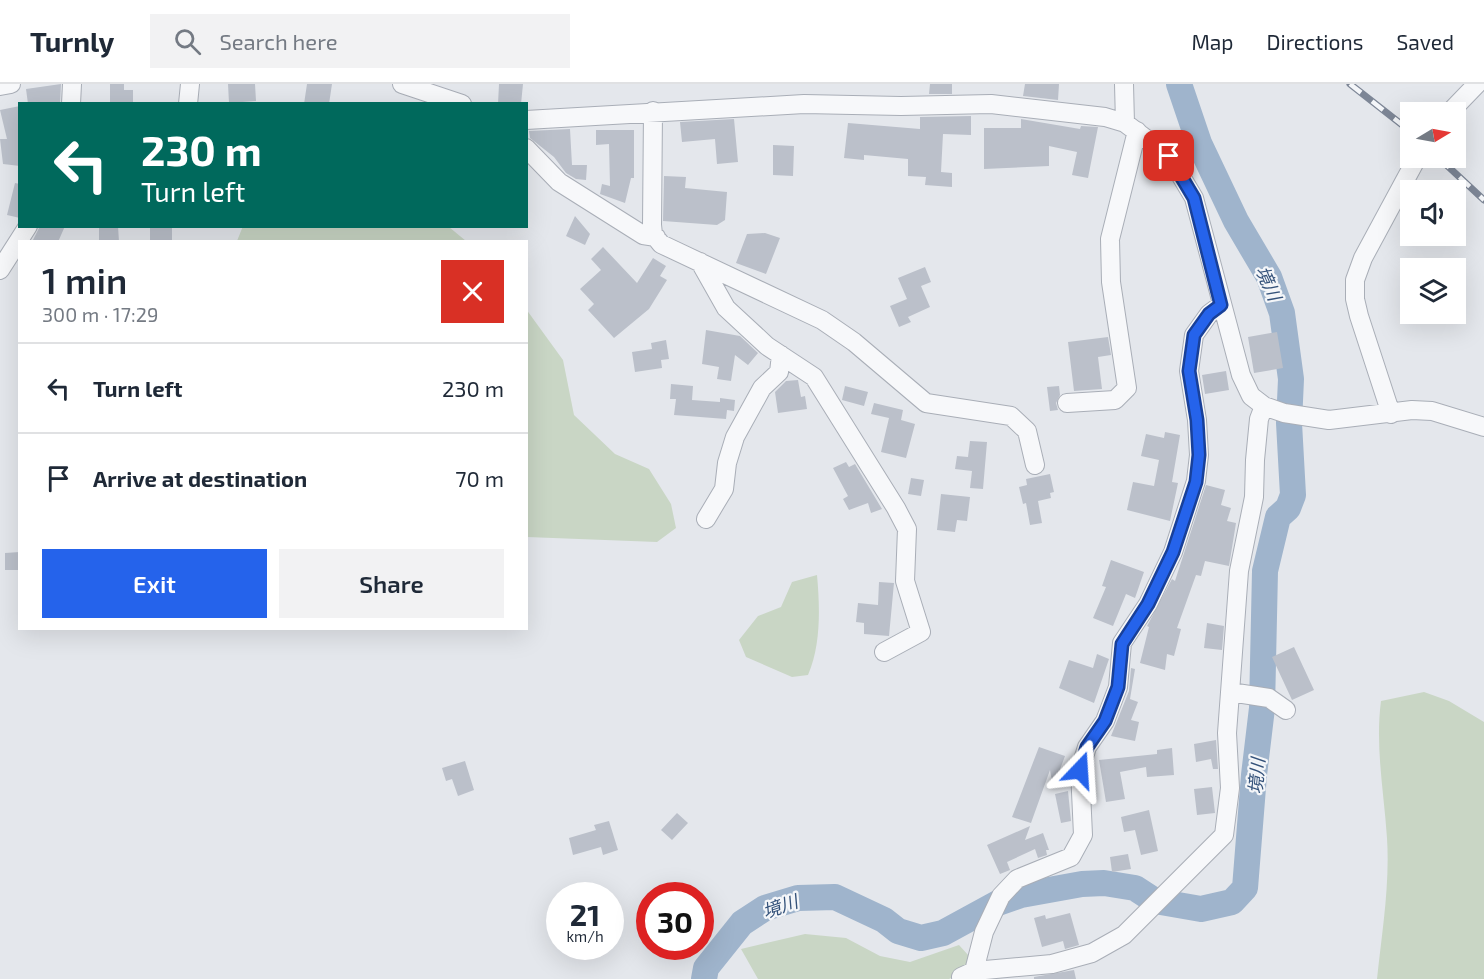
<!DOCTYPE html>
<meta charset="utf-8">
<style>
:root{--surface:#fff;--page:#f2f2f3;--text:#1f2937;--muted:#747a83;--line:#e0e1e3;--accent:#2563eb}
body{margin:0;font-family:"Exo 2","Noto Sans JP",sans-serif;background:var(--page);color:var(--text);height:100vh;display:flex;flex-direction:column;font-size:22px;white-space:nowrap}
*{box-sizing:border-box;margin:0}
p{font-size:20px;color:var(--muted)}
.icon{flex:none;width:33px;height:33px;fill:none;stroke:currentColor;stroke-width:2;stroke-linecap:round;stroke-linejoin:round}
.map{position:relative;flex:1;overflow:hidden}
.drawer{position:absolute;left:18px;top:156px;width:510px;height:390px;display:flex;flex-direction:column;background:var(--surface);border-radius:0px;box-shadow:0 6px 24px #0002}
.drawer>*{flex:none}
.banner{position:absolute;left:18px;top:18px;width:510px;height:126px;border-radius:0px;box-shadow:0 6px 24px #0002;background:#00695c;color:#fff;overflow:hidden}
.needle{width:39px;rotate:80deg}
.tools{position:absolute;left:1400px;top:18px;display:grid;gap:12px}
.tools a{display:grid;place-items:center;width:66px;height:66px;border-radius:0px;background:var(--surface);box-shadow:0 6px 24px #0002;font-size:30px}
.speed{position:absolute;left:546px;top:798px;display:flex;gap:12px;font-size:30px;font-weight:700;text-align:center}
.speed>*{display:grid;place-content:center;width:78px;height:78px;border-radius:50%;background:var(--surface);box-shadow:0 6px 24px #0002;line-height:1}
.speed small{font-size:15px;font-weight:400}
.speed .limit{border:9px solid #d22;background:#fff;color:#111}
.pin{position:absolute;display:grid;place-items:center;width:51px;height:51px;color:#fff;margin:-26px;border-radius:12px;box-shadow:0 3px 9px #0006}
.me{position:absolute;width:66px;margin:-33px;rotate:20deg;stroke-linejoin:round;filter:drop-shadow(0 0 4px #0008)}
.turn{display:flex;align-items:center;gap:21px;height:126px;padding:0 24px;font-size:27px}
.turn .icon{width:78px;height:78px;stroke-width:2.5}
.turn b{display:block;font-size:42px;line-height:51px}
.round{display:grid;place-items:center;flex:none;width:63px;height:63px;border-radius:0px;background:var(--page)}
.head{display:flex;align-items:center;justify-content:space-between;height:102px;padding:0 24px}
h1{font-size:36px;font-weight:600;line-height:45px}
.primary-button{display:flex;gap:12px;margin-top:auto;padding:12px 24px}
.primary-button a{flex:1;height:69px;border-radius:0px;background:var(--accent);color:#fff;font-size:24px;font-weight:600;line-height:69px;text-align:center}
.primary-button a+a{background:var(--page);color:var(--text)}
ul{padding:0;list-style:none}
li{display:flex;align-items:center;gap:18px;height:90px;padding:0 24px;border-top:2px solid var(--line)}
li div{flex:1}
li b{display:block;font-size:22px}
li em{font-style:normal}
header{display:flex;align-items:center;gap:36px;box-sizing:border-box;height:84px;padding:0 30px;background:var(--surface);border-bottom:2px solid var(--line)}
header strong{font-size:28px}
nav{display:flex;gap:33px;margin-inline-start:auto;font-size:21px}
.search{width:420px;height:54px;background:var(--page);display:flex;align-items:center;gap:15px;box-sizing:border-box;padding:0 21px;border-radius:0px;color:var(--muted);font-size:22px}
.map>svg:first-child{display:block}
.green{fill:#c9d6c5}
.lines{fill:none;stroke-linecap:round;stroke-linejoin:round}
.river{stroke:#9fb4cc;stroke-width:26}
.building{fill:#bbc0ca}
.minor-casing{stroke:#a9aeb7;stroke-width:20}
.minor{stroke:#f7f8fa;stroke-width:18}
.rail-casing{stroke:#7d8696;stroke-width:7}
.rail{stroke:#f4f6f9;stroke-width:4.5;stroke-dasharray:14;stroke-linecap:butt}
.route-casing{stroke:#184099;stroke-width:15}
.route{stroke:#2563eb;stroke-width:10}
.labels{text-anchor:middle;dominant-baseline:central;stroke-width:4.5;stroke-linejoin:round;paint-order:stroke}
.water-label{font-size:18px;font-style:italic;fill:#34527a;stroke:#f4f6f9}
</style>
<header>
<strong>Turnly</strong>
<div class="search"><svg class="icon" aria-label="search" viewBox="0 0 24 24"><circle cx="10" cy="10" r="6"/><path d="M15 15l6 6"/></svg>Search here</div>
<nav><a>Map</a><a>Directions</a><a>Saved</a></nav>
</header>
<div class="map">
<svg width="1484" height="895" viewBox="0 0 1484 895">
<rect width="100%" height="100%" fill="#e4e7ec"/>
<path class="green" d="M 243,142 L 449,143 L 466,157 L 237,157 Z
M 526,225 L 563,276 L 574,331 L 615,370 L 649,385 L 671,420 L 676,444 L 657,458 L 527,453 Z
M 817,491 C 820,524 821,561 808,591 L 792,593 L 746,573 L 739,556 L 758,532 L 781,523 L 792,498 Z
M 1424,608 L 1449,617 L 1484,638 L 1484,895 L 1377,895 C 1382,848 1390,801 1387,754 C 1384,708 1375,663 1381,617 Z
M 805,850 L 846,854 L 880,872 L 910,878 L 959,861 L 969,872 L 966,887 L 949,895 L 758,895 L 741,865 Z"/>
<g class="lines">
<path class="river" d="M 704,895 L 706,884 L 742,839 L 765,824 L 798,814 L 835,813 L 884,836 L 898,847 L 921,854 L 943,849 L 998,819 L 1021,811 L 1082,800 L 1104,799 L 1135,804 L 1155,817 L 1201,825 L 1232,818 L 1245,804 L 1254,691 L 1262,624 L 1265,487 L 1278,433 L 1288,424 L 1293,411 L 1289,339 L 1291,295 L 1282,229 L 1269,193 L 1236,137 L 1199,59 L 1179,0"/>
</g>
<path class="building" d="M 61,0 L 60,20 L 28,20 L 26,5 Z
M 110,0 L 124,0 L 124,6 L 133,6 L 133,20 L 110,20 Z
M 228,0 L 255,0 L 256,17 L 229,19 Z
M 307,0 L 332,0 L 329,20 L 304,20 Z
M 499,0 L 523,0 L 521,20 L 498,20 Z
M 930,0 L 952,0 L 952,10 L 929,10 Z
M 1025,0 L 1059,0 L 1058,16 L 1023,12 Z
M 20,22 L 20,82 L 3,80 L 0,55 L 7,55 L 0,26 Z
M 971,32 L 971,51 L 943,50 L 941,88 L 952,89 L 952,103 L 925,101 L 926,93 L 908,92 L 908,75 L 864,71 L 864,76 L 844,74 L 848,39 L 920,45 L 920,33 Z
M 734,35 L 738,78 L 717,80 L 715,55 L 682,58 L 680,38 Z
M 1021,35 L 1080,45 L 1081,42 L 1098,43 L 1088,94 L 1072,91 L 1077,68 L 1049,62 L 1049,82 L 984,85 L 984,44 L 1021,44 Z
M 570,45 L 572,81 L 587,81 L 586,96 L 576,95 L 566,89 L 554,73 L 530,54 L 529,47 Z
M 596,46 L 634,46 L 634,94 L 631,94 L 625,119 L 600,110 L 602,100 L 610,102 L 609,60 L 596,61 Z
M 773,61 L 794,62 L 793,92 L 773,91 Z
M 664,92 L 686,93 L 685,104 L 727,108 L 725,136 L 717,141 L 663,137 Z
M 15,99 L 20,100 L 20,134 L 7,131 Z
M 575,132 L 590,150 L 585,161 L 566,152 Z
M 40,142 L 65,142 L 58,158 L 32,158 Z
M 99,142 L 118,142 L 119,158 L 99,158 Z
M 150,142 L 172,142 L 172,158 L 150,158 Z
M 765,149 L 780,154 L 766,190 L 736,179 L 747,150 Z
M 603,163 L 637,199 L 653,174 L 666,182 L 660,192 L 667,196 L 649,225 L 614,254 L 588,226 L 594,220 L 580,205 L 601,186 L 591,175 Z
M 925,183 L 931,198 L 921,202 L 930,223 L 908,233 L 911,238 L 899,243 L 890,222 L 907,215 L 898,194 Z
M 706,246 L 740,252 L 758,269 L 748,281 L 735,271 L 731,297 L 717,295 L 719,283 L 702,280 Z
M 1277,248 L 1283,284 L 1254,289 L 1248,253 Z
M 1108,253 L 1111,271 L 1098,273 L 1102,305 L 1074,307 L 1068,258 Z
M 666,256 L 669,275 L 661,276 L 662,284 L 635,288 L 632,268 L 652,265 L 651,259 Z
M 1226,287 L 1229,306 L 1205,310 L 1202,291 Z
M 798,296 L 801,313 L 805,312 L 807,325 L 778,329 L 775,308 L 786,297 Z
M 671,300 L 693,302 L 692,316 L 720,318 L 720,314 L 735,316 L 734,327 L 727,326 L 726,335 L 674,331 L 676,315 L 670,315 Z
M 845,302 L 868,308 L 864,322 L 842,316 Z
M 1059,302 L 1060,311 L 1056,319 L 1058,326 L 1050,327 L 1047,303 Z
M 874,319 L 903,326 L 901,336 L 915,340 L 906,374 L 881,368 L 889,334 L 871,330 Z
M 1165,348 L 1180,351 L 1172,398 L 1178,399 L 1170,437 L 1127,426 L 1133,398 L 1154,402 L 1159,376 L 1141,372 L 1146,350 L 1164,354 Z
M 970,357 L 987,358 L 983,405 L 970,404 L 972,387 L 955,385 L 957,372 L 968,373 Z
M 846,378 L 849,383 L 855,380 L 882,425 L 871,429 L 868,419 L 849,426 L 843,415 L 848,412 L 833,384 Z
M 1050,390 L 1054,408 L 1050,409 L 1051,414 L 1038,417 L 1042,439 L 1030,441 L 1026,419 L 1023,420 L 1019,403 L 1027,401 L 1026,395 Z
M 911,394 L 924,396 L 921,412 L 908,410 Z
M 1206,401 L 1225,406 L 1221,421 L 1231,424 L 1227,437 L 1236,439 L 1229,482 L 1205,477 L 1201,492 L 1196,491 L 1177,544 L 1181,545 L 1174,572 L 1167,570 L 1165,586 L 1140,579 L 1149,543 L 1147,542 L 1172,495 L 1175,497 Z
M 941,410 L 970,413 L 967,437 L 957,436 L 955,448 L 937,446 Z
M 20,468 L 20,486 L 5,486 L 5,469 Z
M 1111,476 L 1144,488 L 1135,514 L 1126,510 L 1113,542 L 1093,534 L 1106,503 L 1102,502 Z
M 879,498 L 894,499 L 889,552 L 864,550 L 864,539 L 856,538 L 858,519 L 878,521 Z
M 1207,539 L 1224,542 L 1222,566 L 1204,564 Z
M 1294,563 L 1314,606 L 1292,616 L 1272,573 Z
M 1097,570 L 1109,575 L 1094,619 L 1059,604 L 1069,576 L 1093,584 Z
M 1131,584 L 1135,585 L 1130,615 L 1138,618 L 1131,636 L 1139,638 L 1135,657 L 1111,652 L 1129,607 Z
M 1216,656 L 1218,685 L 1213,685 L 1211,675 L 1196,678 L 1194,660 Z
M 1039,663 L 1065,672 L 1053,704 L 1050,686 L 1031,739 L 1012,733 Z
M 1172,664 L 1174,691 L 1147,693 L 1146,683 L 1120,688 L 1125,715 L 1106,718 L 1099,676 L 1157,670 L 1157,666 Z
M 465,677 L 474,706 L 458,712 L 452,695 L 446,697 L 442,684 Z
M 1212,703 L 1215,729 L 1197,731 L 1194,705 Z
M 1068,707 L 1071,737 L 1061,739 L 1055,710 Z
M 1149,726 L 1158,767 L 1141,771 L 1135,746 L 1124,748 L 1121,733 Z
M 677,729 L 688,739 L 672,756 L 661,746 Z
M 609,737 L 618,766 L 603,771 L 601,763 L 573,771 L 569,754 L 596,746 L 594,741 Z
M 1030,742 L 1025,756 L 1043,749 L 1049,766 L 1046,766 L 1047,771 L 1038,774 L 1035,765 L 1007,778 L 1010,786 L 1000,790 L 987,761 Z
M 1128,770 L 1131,785 L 1112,788 L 1110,773 Z
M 1070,829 L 1079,861 L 1065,865 L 1063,857 L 1042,863 L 1034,834 L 1045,831 L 1046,835 Z
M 1074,886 L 1076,895 L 1034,895 L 1034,893 Z"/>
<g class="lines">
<defs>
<path id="minor" d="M 402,0 L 462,20
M 1124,0 L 1125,39
M 0,2 L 11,0
M 71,20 L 72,0
M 188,20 L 190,0
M 653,27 L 652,141 L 653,150 L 661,160 L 822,236 L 854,258 L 926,319 L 1011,332 L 1027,347 L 1035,381
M 1450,28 L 1477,0
M 526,36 L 804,20 L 901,22 L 991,20 L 1105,33 L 1125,39 L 1169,72 L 1194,114 L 1241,291 L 1251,312 L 1264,322 L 1284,329 L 1329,336 L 1412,326 L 1432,327 L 1484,343
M 526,64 L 559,98 L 643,151 L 656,153
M 700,178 L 726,224 L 767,262 L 814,293 L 896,424 L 907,445 L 905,497 L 921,548 L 884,568
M 0,186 L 28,142
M 1067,319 L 1115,316 L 1127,304 L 1111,198 L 1110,155 L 1137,47
M 1391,330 L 1359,232 L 1355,215 L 1355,196 L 1363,174 L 1417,74
M 706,435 L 724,405 L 727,379 L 735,353 L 762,304 L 779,288 L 781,271
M 1230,608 L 1269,614 L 1286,626
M 974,887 L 984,848 L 1001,812 L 1017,795 L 1071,773 L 1083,751 L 1080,686 L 1087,663 L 1105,637 L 1118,603 L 1122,559 L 1148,520 L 1173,468 L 1196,397 L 1199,371 L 1197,336 L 1189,287 L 1194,251 L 1209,230 L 1221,221
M 961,893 L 974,887 L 1052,880 L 1092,869 L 1124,851 L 1224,751 L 1230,704 L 1227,649 L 1239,487 L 1254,413 L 1255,376 L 1259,335 L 1264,322"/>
</defs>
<use href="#minor" class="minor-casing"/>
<use href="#minor" class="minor"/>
<defs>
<path id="rail" d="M 1350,0 L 1410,47
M 1439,74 L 1484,116"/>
</defs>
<use href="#rail" class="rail-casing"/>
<use href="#rail" class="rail"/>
</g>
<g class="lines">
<defs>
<path id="route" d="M 1080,686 L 1087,663 L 1105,637 L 1118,603 L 1122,560 L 1148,520 L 1173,468 L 1196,398 L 1199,371 L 1197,336 L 1189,287 L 1194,251 L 1209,230 L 1221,221 L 1194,114 L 1169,72"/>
</defs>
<use href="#route" class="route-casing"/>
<use href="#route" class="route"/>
</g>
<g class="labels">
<g class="water-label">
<text transform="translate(1269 199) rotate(66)">境川</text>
<text transform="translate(1256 692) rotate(-85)">境川</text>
<text transform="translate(780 822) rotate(-19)">境川</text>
</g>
</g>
</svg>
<div class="tools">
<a><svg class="needle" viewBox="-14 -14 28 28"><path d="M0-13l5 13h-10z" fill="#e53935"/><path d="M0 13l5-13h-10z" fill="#747a83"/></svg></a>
<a><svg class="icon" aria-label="sound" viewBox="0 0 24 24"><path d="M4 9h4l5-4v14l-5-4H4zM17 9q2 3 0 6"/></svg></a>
<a><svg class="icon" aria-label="layers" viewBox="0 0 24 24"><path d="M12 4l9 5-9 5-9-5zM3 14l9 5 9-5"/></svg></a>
</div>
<div class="speed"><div>21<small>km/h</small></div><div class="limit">30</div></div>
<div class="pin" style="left:1169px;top:72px;background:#d93025"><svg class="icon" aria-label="arrive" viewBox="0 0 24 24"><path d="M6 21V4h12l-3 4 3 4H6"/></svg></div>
<svg class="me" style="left:1080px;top:686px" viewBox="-20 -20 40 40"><path d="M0-17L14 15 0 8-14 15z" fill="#2563eb" stroke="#fff" stroke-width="4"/></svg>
<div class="banner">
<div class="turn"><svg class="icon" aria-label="left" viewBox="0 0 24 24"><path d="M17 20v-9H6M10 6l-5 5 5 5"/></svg><div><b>230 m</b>Turn left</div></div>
</div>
<section class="drawer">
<div class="head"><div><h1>1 min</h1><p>300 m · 17:29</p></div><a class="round" style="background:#d93025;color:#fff"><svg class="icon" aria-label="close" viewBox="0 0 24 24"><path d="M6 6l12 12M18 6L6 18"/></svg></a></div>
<ul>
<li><svg class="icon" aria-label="left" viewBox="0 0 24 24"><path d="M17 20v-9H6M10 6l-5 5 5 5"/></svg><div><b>Turn left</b></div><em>230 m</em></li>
<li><svg class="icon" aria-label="arrive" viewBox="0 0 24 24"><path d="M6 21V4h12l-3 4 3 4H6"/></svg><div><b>Arrive at destination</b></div><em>70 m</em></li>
</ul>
<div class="primary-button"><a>Exit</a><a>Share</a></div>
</section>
</div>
